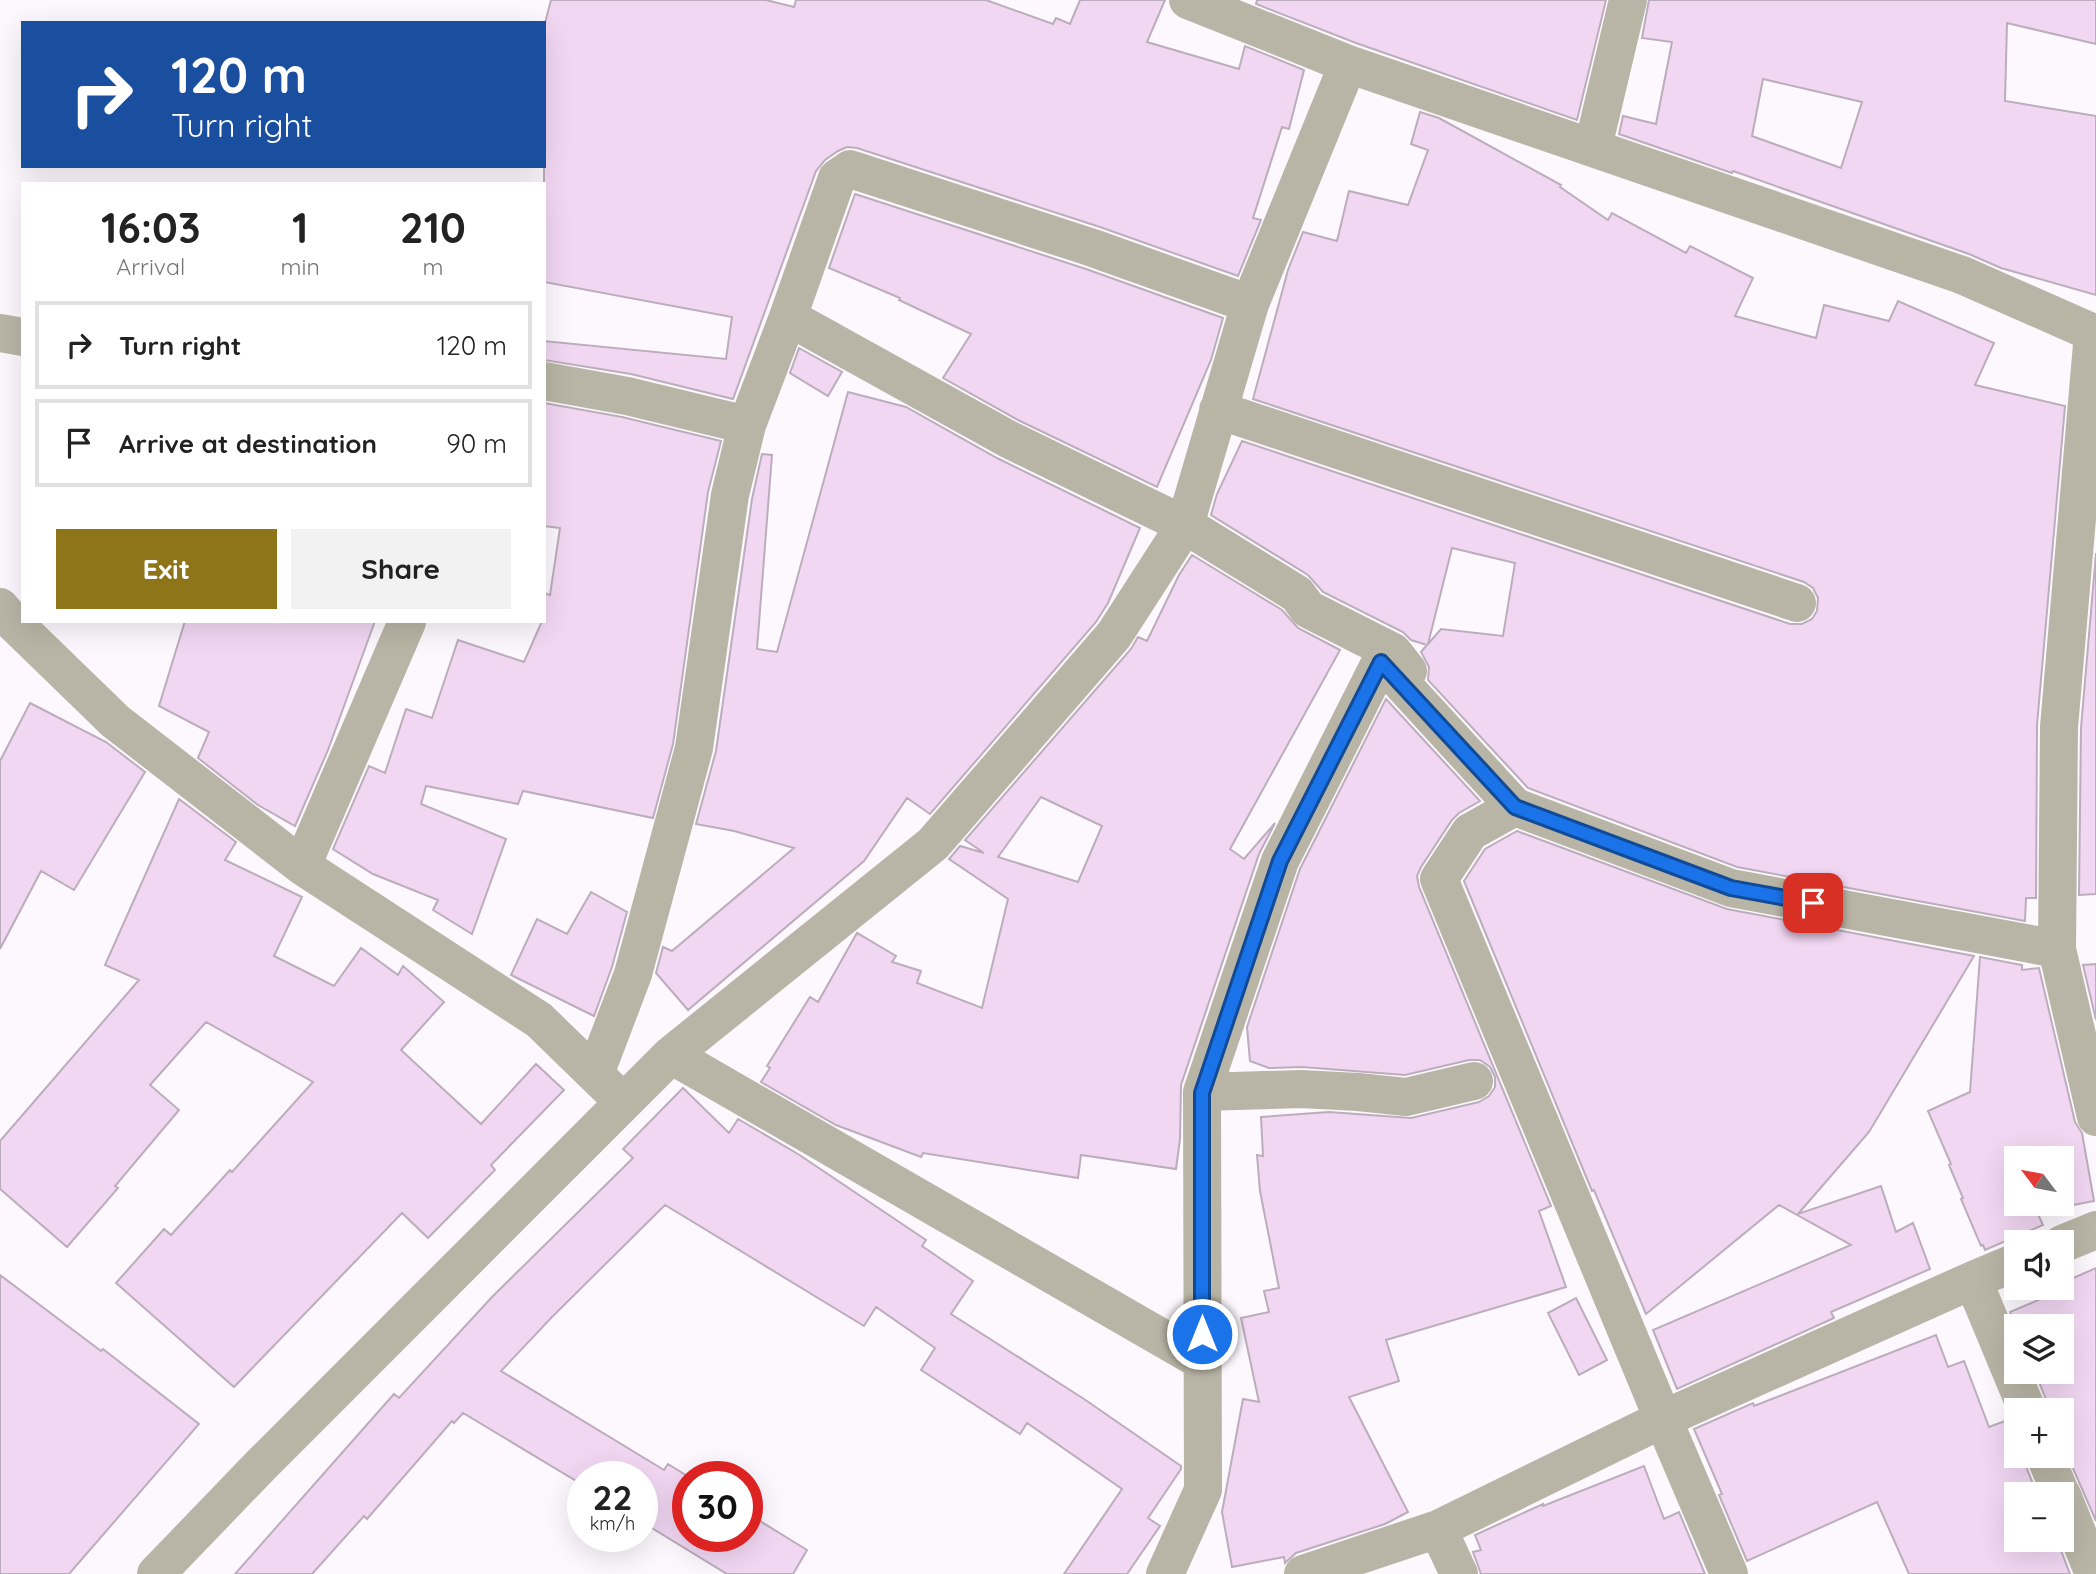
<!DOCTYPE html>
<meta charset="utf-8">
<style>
:root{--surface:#fff;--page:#f2f2f2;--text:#222;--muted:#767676;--line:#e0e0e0;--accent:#8e751a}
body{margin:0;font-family:Quicksand,sans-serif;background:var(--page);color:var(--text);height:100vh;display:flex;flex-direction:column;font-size:26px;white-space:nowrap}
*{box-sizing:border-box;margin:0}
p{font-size:23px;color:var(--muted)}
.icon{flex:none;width:38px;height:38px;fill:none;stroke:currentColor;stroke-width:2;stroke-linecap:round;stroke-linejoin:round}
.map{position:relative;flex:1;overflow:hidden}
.side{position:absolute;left:21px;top:182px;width:525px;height:441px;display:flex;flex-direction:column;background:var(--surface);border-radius:0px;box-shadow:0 7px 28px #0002}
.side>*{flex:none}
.top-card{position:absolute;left:21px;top:21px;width:525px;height:147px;border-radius:0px;box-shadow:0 7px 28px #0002;background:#1a4fa0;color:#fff;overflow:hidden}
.needle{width:46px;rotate:302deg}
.buttons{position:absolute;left:2004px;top:1146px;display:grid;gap:14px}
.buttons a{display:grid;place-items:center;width:70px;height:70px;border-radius:0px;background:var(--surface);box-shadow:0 7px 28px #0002;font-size:35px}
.speed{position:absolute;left:567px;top:1461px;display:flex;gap:14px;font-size:35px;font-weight:700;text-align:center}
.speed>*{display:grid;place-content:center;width:91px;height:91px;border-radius:50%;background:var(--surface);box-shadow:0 7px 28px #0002;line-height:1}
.speed small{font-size:18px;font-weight:400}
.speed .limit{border:10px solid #d22;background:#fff;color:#111}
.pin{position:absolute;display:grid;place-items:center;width:60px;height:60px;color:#fff;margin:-30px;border-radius:14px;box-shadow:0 4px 10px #0006}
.me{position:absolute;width:77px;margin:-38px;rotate:0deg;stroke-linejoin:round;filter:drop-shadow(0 0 5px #0008)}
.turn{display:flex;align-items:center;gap:24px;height:147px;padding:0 35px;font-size:32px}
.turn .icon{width:91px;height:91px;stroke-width:2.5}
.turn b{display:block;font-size:49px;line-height:60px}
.eta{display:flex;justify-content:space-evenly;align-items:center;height:119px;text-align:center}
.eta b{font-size:42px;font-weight:700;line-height:49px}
.primary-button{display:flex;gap:14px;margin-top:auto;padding:14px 35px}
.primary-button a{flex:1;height:80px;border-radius:0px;background:var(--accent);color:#fff;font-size:28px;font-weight:700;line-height:80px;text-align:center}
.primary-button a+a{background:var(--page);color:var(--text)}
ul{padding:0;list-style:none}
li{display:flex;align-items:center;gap:21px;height:88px;margin:0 14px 10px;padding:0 21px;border:4px solid var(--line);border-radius:0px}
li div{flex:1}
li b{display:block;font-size:26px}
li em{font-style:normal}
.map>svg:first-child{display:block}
.building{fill:#f2d7f3;stroke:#bbadbc;stroke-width:2;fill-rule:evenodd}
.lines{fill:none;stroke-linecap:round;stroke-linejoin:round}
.minor{stroke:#b9b5a6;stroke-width:38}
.route-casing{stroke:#114b97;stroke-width:18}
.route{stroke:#1a73e8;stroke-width:12}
</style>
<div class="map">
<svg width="2096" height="1574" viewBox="0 0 2096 1574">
<rect width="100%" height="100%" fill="#fdf8fe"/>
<path class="building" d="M 551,0 L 766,0 L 794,7 L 796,0 L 986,0 L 1053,24 L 1056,18 L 1070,24 L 1080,0 L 1165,0 L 1147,42 L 1239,69 L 1245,46 L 1304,70 L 1289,129 L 1282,127 L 1253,218 L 1261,220 L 1238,276 L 1100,227 L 857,148 L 847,147 L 838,151 L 825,160 L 816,171 L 733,399 L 631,374 L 544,360 L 544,341 L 726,359 L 732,317 L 544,282 L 544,27 Z
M 1257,0 L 1606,0 L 1577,120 L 1356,43 L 1256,4 Z
M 1649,0 L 2096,0 L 2096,44 L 2007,23 L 2005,101 L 2096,116 L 2096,295 L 2001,268 L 1969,254 L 1733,171 L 1732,173 L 1619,134 L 1623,116 L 1656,124 L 1672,42 L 1642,38 ZM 1763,79 L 1862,102 L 1841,168 L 1752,136 Z
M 1420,112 L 1439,118 L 1561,185 L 1560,187 L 1608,220 L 1612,213 L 1686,253 L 1690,246 L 1753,278 L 1735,316 L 1816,338 L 1824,305 L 1889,321 L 1898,301 L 1994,343 L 1975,385 L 2065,406 L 2037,725 L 2036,898 L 2026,898 L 2025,921 L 1737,867 L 1528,788 L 1428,680 L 1429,667 L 1421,652 L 1427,645 L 1411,640 L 1403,632 L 1323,592 L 1308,575 L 1211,515 L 1217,494 L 1242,441 L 1790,624 L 1802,624 L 1812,619 L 1817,611 L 1818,598 L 1813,588 L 1804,582 L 1253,399 L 1288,270 L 1303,232 L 1337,241 L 1349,191 L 1408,205 L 1428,150 L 1411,144 ZM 1452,548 L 1515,563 L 1503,636 L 1441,629 L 1428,644 Z
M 855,194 L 1086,269 L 1223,318 L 1211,360 L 1157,487 L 1018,420 L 943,378 L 971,334 L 899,300 L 900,298 L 829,268 Z
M 799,348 L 842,372 L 828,396 L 790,373 Z
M 848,392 L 906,407 L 997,458 L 1140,528 L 1108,603 L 1096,622 L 930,814 L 907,798 L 864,861 L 688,1010 L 656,973 L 663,947 L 672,951 L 794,848 L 734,831 L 696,824 L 716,751 L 752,499 L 762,454 L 772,455 L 757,649 L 777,652 Z
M 544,403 L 622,417 L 721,441 L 708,492 L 673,744 L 653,818 L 523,791 L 518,804 L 426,786 L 421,804 L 506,839 L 472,934 L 433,910 L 438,900 L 373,874 L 333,849 L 369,766 L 385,773 L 406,709 L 432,718 L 458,640 L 524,662 L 542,621 L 544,621 L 544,593 L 550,595 L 560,528 L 544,526 Z
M 2096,553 L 2096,894 L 2079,895 L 2081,728 Z
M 1192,555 L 1282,610 L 1298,628 L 1340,650 L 1230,849 L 1244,859 L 1275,823 L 1259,854 L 1181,1085 L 1180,1139 L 1176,1169 L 1081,1155 L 1078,1178 L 923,1153 L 921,1157 L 836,1125 L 761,1082 L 770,1068 L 767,1066 L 810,997 L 818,1002 L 857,933 L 896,956 L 892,962 L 921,971 L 917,983 L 982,1008 L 1008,899 L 949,859 L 960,846 L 984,853 L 965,840 L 1131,649 L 1138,637 L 1147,641 L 1179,575 ZM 1041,797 L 1102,826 L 1078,882 L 998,857 Z
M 185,621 L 375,621 L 328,750 L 295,826 L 258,805 L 198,758 L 209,732 L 159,706 Z
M 1386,699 L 1480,801 L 1459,813 L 1452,820 L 1421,867 L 1417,876 L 1419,887 L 1551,1206 L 1539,1211 L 1566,1287 L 1386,1340 L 1399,1381 L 1349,1397 L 1408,1512 L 1385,1524 L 1296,1553 L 1285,1563 L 1284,1557 L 1232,1567 L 1222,1512 L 1243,1399 L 1259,1402 L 1241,1318 L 1269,1312 L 1264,1291 L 1279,1288 L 1260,1191 L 1257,1155 L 1263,1156 L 1261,1117 L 1329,1112 L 1411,1118 L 1479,1102 L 1489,1096 L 1495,1087 L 1495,1077 L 1490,1067 L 1480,1060 L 1469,1060 L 1405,1075 L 1302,1067 L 1269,1068 L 1250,1061 L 1247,1027 L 1300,869 Z
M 30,703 L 106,742 L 145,772 L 74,890 L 41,871 L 0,949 L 0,761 Z
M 179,799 L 236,842 L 225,860 L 302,897 L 274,956 L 334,986 L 361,948 L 398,975 L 403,966 L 444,1002 L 401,1050 L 481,1124 L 536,1064 L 564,1090 L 491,1165 L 495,1170 L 428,1238 L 402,1213 L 234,1387 L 116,1283 L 164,1229 L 171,1235 L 230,1170 L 232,1172 L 313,1082 L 206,1022 L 150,1085 L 179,1110 L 115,1186 L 118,1188 L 67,1247 L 0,1189 L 0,1141 L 139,980 L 105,965 Z
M 1517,831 L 1727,909 L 1974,956 L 1869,1132 L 1798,1214 L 1881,1186 L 1896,1232 L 1913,1223 L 1930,1269 L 1831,1312 L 1834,1318 L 1677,1389 L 1653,1330 L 1851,1245 L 1779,1205 L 1646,1314 L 1594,1190 L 1592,1191 L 1464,881 L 1485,849 Z
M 591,892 L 627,912 L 612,967 L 594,1016 L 511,975 L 537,919 L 567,934 Z
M 1980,957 L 2022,965 L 2022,970 L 2039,968 L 2075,1122 L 2082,1133 L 2094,1201 L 2037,1212 L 2043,1225 L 1985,1250 L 1983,1245 L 1981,1246 L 1961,1199 L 1963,1198 L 1949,1165 L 1951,1164 L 1928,1111 L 1970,1092 ZM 2016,1158 L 2062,1158 L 2062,1204 L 2016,1204 Z
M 2096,964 L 2096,1020 L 2083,965 Z
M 683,1088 L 729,1133 L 738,1119 L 798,1154 L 926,1240 L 922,1246 L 973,1281 L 951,1314 L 1084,1399 L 1181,1466 L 1181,1469 L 1148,1518 L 1160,1526 L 1127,1574 L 1064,1574 L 1122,1489 L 1027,1423 L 1020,1434 L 921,1370 L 935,1348 L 876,1307 L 864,1326 L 665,1205 L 552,1317 L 501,1371 L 664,1470 L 668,1464 L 689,1477 L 688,1536 L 747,1536 L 747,1513 L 807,1550 L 793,1574 L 727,1574 L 642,1522 L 642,1477 L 583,1477 L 583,1485 L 463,1413 L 454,1423 L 452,1421 L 367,1519 L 364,1516 L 312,1574 L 235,1574 L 394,1394 L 399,1398 L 492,1297 L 633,1158 L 623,1149 Z
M 2096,1268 L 2096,1521 L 2062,1443 L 2062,1410 L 2048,1410 L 2047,1402 L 2035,1372 L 2062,1372 L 2062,1326 L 2016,1326 L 2010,1312 L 2060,1291 L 2059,1288 L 2062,1288 L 2062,1283 Z
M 0,1275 L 101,1351 L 103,1349 L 199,1424 L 69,1574 L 0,1574 Z
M 1576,1298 L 1607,1360 L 1579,1375 L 1548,1313 Z
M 1936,1335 L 1948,1367 L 1964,1361 L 1989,1427 L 2008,1420 L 2016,1428 L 2016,1456 L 2024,1456 L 2025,1464 L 2037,1494 L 2016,1494 L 2016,1540 L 2057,1540 L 2070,1574 L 1909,1574 L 1877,1502 L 1747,1561 L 1719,1495 L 1722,1494 L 1694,1429 L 1753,1403 L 1754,1406 Z
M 1644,1466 L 1664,1519 L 1679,1512 L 1705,1574 L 1481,1574 L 1473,1552 L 1481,1550 L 1475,1535 L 1543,1504 L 1543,1506 Z"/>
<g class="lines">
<path class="minor" d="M 1188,0 L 1348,64 L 1962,275 L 2096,334
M 1593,147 L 1628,0
M 788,317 L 1008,439 L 1185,525 L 1297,594 L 1308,609 L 1393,652 L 1408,671
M 0,333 L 23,337
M 2093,333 L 2059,727 L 2057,949 L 2096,1117
M 544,381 L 627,396 L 747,425
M 1218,410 L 1797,603
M 0,607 L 14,623 L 115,721 L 302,866 L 539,1020 L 611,1090
M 1515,807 L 1470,832 L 1439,879 L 1663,1419 L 1729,1574
M 302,866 L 407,622
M 671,1055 L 1202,1361
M 595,1074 L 633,974 L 694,748 L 730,495 L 747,425 L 788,317 L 837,178 L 850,169 L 1093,248 L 1250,304
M 1202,1092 L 1301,1089 L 1358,1092 L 1406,1097 L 1474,1081
M 2062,1244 L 2096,1230
M 1973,1280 L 2027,1410
M 2045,1456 L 2061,1494
M 2062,1495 L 2094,1574
M 1438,1529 L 1459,1574
M 156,1574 L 262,1464 L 671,1055 L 933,844 L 1114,635 L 1185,525 L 1250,304 L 1348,64
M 1165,1574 L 1203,1490 L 1202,1092 L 1280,861 L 1381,661 L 1515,807 L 1731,888 L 2057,949
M 1303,1574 L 1438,1529 L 1663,1419 L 1973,1280 L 2016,1262"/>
</g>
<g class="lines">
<defs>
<path id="route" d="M 1202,1334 L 1202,1093 L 1280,861 L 1381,662 L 1515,807 L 1731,888 L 1813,903"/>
</defs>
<use href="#route" class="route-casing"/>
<use href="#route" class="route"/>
</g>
</svg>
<div class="buttons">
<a><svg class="needle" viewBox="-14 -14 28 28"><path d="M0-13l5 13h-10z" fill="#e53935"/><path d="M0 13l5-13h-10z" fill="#767676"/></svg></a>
<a><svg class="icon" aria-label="sound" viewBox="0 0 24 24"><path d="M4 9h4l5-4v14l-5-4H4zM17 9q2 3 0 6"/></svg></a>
<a><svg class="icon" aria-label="layers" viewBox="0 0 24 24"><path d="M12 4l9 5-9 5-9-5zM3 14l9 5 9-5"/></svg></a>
<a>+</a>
<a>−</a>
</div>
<div class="speed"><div>22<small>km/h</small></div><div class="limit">30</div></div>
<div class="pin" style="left:1813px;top:903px;background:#d93025"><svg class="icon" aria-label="arrive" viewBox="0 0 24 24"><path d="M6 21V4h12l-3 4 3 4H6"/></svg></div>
<svg class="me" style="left:1202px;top:1334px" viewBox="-20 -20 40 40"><circle r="17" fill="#1a73e8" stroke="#fff" stroke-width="3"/><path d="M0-11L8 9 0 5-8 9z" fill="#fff"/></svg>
<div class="top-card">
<div class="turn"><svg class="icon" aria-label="right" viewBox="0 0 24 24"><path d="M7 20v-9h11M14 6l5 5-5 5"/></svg><div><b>120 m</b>Turn right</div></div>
</div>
<section class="side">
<div class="eta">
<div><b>16:03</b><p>Arrival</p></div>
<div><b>1</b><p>min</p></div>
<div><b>210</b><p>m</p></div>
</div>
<ul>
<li><svg class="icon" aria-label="right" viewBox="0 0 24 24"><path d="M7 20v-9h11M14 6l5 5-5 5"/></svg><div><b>Turn right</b></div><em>120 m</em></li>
<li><svg class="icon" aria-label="arrive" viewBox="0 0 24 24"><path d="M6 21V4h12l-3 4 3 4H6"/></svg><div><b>Arrive at destination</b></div><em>90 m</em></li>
</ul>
<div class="primary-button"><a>Exit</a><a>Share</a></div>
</section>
</div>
